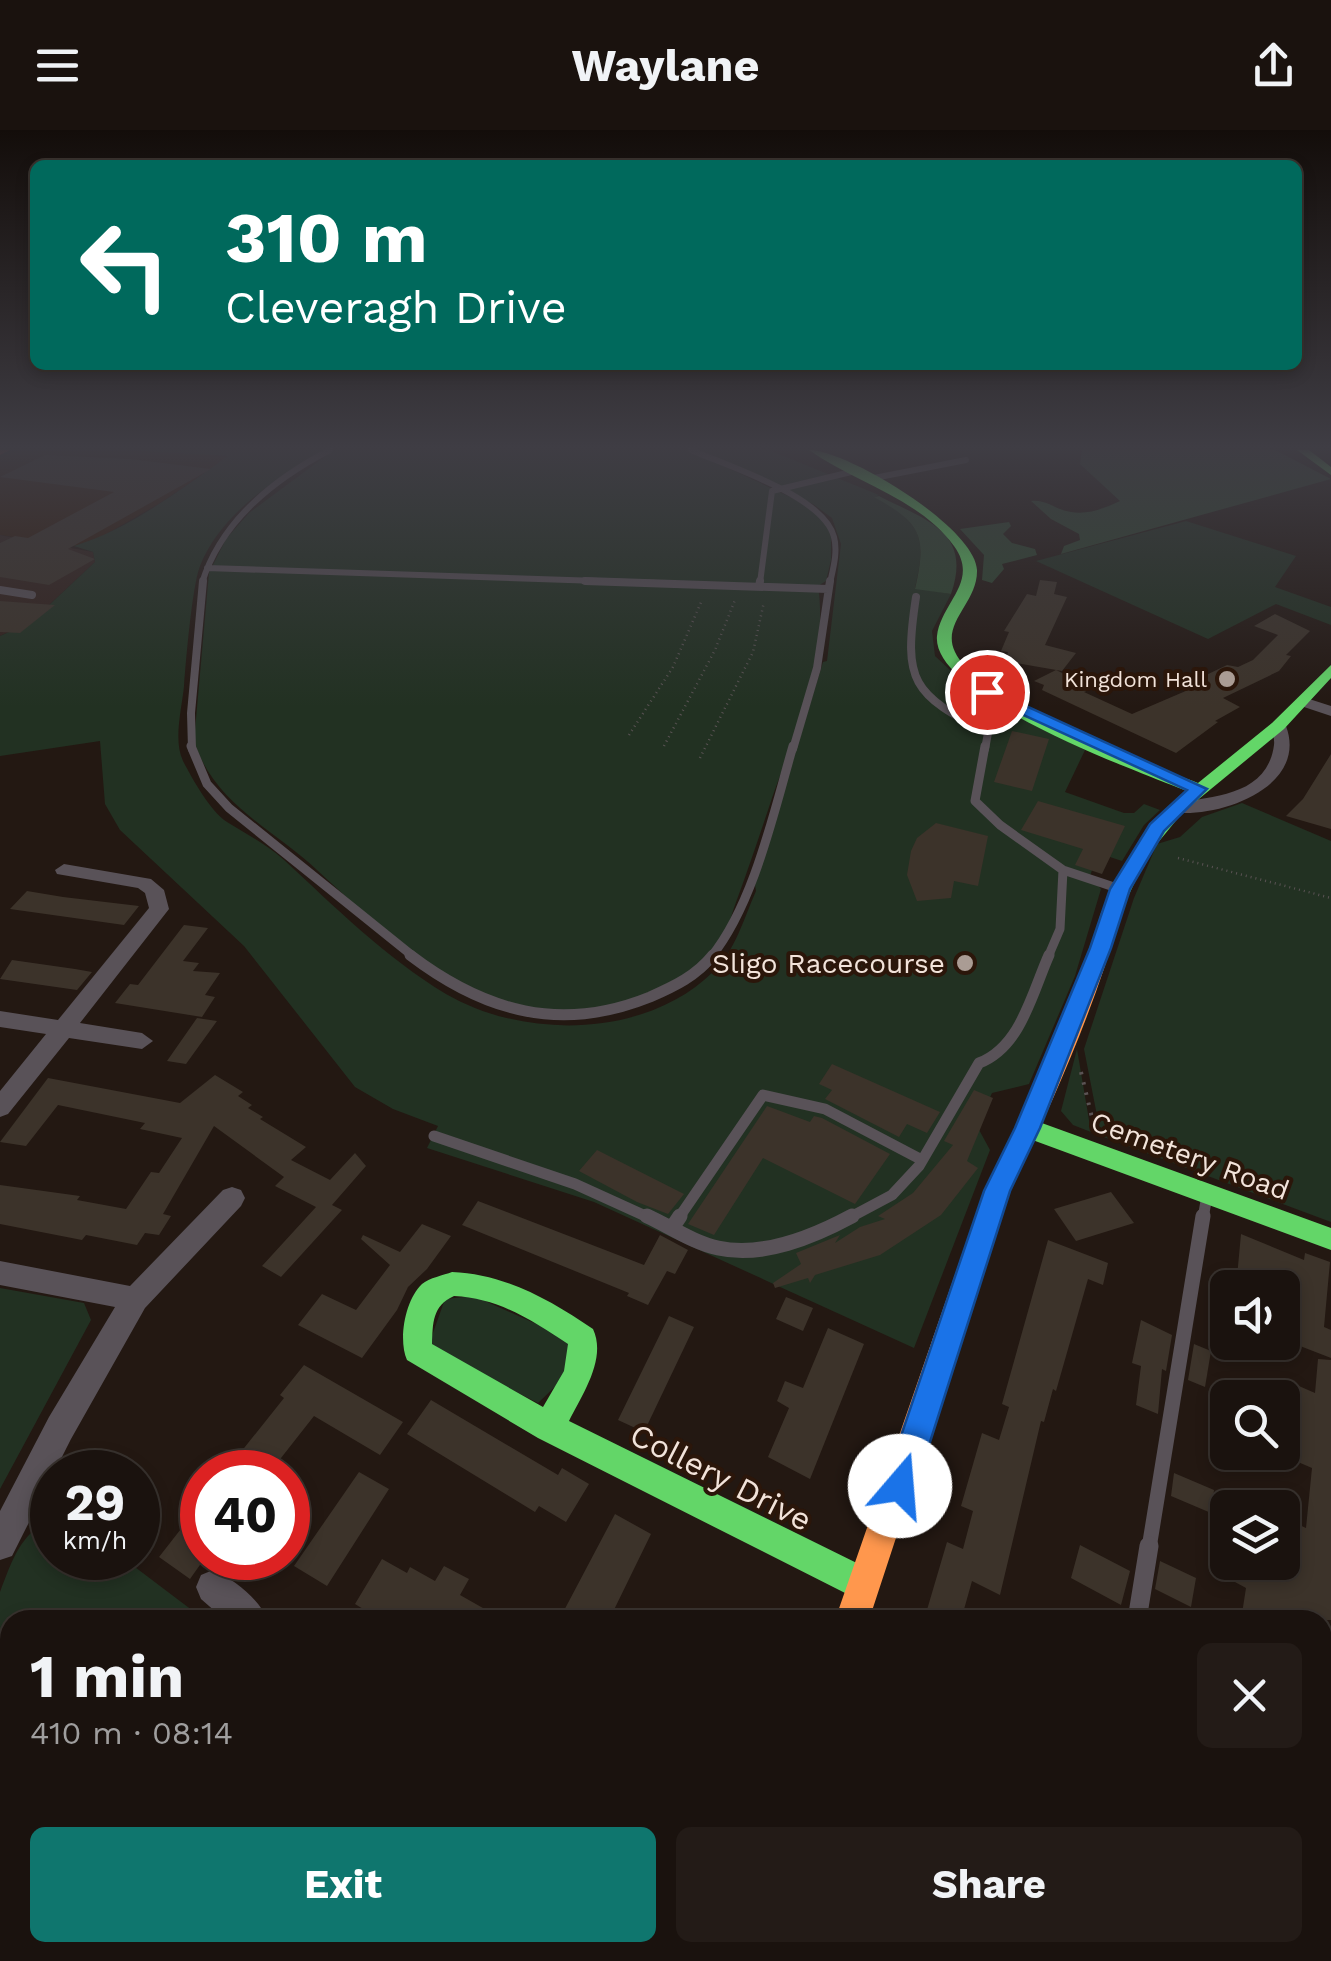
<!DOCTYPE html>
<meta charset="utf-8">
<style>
:root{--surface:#1a120e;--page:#231b17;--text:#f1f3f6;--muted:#9f9e9e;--line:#38322e;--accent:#0f766e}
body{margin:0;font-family:"Work Sans",sans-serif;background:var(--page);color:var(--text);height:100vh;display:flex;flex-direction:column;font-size:38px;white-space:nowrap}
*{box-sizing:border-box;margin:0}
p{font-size:32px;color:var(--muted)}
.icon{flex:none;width:55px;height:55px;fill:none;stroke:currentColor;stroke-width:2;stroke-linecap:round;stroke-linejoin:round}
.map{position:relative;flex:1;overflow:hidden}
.side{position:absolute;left:0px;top:1480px;width:1332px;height:352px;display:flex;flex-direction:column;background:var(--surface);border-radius:30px 30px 0 0;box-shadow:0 5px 15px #0003,0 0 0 2px var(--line)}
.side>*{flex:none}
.top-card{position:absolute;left:30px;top:30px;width:1272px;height:210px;border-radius:15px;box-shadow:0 5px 15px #0003,0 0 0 2px var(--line);background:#00695c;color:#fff;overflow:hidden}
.tools{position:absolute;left:1210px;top:1140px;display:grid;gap:20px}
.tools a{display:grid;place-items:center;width:90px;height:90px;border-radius:15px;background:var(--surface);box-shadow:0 5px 15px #0003,0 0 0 2px var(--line);font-size:50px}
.speed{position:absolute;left:30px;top:1320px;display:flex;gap:20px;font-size:50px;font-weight:700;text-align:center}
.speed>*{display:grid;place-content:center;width:130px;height:130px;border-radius:50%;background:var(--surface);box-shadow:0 5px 15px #0003,0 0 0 2px var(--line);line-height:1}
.speed small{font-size:25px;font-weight:400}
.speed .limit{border:15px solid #d22;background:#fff;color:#111}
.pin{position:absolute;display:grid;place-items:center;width:85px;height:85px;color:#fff;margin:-42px;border:5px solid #fff;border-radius:50%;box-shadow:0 2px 10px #0007}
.me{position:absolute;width:110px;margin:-55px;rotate:18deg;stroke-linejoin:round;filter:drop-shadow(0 0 8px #0008)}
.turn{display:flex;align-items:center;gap:35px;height:210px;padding:0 30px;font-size:45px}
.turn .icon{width:130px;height:130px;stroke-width:2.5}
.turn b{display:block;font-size:70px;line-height:85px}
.round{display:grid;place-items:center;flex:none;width:105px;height:105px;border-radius:15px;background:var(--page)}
.overview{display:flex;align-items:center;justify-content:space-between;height:170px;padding:0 30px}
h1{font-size:60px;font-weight:700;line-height:75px}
.cta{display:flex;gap:20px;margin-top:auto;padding:20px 30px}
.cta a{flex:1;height:115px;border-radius:15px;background:var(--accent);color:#fff;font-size:40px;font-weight:700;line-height:115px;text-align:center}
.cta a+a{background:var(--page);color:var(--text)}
header{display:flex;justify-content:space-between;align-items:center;height:130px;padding:0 30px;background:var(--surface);font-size:45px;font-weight:700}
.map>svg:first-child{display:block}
.built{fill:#331b0b}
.industrial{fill:#32211b}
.green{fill:#223122}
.forest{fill:#2e462f}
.building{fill:#3c332a}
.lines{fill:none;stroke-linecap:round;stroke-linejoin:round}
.path-far1{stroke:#5a5354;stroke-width:2.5;stroke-dasharray:1 4;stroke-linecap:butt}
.path{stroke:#5a5354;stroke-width:4;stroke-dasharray:2.5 8;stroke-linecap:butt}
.lane-far5{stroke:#595258;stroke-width:6}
.lane-far4{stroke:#595258;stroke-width:8}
.lane-far3{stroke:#595258;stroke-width:9}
.lane-far2{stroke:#595258;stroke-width:11}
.lane-far1{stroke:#595258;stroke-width:15}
.lane{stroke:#595258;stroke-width:19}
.street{fill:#595258;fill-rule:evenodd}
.fast{fill:#63d668;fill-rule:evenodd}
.slow{fill:#ff974d;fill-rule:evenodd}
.jam{fill:#b3261e;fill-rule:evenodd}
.route{fill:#1a73e8;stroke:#114b97;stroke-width:2.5}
.poi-dot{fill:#aa9c94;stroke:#2b160a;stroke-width:4}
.labels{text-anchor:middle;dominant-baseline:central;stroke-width:8;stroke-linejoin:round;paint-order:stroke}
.far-poi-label{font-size:22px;fill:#f2e3da;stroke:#2b160a;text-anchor:end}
.poi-label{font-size:28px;fill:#f2e3da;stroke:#2b160a;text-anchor:end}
.street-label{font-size:28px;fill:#f2e3da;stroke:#2b160a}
.near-street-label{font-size:32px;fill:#f2e3da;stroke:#2b160a}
</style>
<header><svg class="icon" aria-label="menu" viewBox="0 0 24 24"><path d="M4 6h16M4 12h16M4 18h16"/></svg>Waylane<svg class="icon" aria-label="share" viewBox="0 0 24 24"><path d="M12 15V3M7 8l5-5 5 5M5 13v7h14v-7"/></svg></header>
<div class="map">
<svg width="1331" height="1831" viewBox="0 0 1331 1831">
<rect width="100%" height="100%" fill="#231812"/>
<path class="built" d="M 18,320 L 126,320 L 230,326 L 160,373 L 96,410 L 74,416 L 0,405 L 0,328 Z"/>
<path class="industrial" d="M 0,405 L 93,422 L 95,432 L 31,492 L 0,506 Z"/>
<path class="green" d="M 126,320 L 325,320 C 277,347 221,383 200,436 C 192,457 186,530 184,556 C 182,578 173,610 183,631 C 192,648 210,681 227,692 C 246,704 266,714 283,729 C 335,777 385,827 446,864 C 525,910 647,908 714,841 C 735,821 744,788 756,761 L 755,755 L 823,532 L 827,531 L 841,414 L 832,388 L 813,374 L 697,320 L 769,320 L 879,365 L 875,367 C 922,394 927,407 915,458 L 951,464 L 932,501 L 935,526 L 980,568 L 1085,620 L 1065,662 L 1124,683 L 1134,683 L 1144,674 L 1160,680 L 1144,695 L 1122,731 L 1098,723 L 1090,746 L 1101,759 L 1075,846 L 1029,954 L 992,963 L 977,996 L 990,1020 L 914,1218 L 594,1072 L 427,1018 L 438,996 L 393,979 L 355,957 L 244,816 L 120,700 L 105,674 L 100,611 L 0,626 L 0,506 L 31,492 L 95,432 L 93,422 L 74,416 C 130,399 180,360 228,326 Z
M 334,320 L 689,320 L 803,373 L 824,390 L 831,404 L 831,430 L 826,451 L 818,456 C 829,527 795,602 772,668 C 760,704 748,740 735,775 C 731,786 728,801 721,811 C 700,841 662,862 627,871 C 611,875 592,883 576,884 C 474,888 386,804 317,740 C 272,698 214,674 194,611 L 209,443 L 226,409 L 249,383 Z
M 1186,391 L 1296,426 L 1275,457 L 1331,477 L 1331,495 L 1276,474 L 1208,509 L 1036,431 Z
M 1242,673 L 1331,711 L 1331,1092 L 1101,1006 L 1084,919 L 1134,768 L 1157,714 L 1180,707 L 1202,687 Z
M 1077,919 L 1091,1002 L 1073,995 L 1061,981 Z
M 0,1158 L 84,1173 L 91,1190 L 0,1359 Z
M 474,1166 L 570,1209 L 564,1248 L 538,1273 L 428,1217 L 445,1169 Z
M 52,1389 L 52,1428 L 123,1428 L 205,1490 L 10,1490 L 10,1822 L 81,1823 L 75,1831 L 0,1831 L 0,1462 C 12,1431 20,1403 52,1389 Z"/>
<path class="forest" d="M 1082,320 L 1275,320 L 1331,349 L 1061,424 L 1064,416 L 1080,410 L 1079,404 L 1051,389 L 1031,371 C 1046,369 1056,380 1071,382 C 1088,385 1105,378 1120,371 L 1080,334 Z
M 879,366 C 925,390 973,401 951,464 L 915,459 C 927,406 922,394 874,367 Z
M 1009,392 L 1011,396 L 1003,404 L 1012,413 L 1035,419 L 1037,425 L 1002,434 L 1004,439 L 992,453 L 982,450 L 984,425 L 960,399 Z"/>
<path class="building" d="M 45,325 L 130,329 L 211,339 L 68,419 L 95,429 L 49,455 L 0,447 L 0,413 L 15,406 L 28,408 L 114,362 L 0,347 Z
M 1040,450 L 1057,452 L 1054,464 L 1067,467 L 1045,515 L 1076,523 L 1062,541 L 1005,531 L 1008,522 L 1001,521 L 1009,502 L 1004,501 L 1027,464 L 1036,466 Z
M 0,471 L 55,475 L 20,503 L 0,502 Z
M 1275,484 L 1310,501 L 1286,525 L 1291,526 L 1279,541 L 1223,568 L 1240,577 L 1215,591 L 1218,592 L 1176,623 L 1042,560 L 1044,555 L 1034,551 L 1056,540 L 1093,558 L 1084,562 L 1132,584 L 1195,557 L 1192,555 L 1208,548 L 1204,546 L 1227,535 L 1238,537 L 1253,530 L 1278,505 L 1254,496 Z
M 1012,601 L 1049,609 L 1032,661 L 994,652 Z
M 1331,624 L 1331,699 L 1286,686 L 1303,669 Z
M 1038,671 L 1125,696 L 1102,744 L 1075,735 L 1083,719 L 1021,700 Z
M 936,693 L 988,706 L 978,756 L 954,751 L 951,768 L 917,771 L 907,745 L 911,721 L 917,708 Z
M 27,761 L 63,767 L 139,776 L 124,795 L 10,779 Z
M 184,795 L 208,798 L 183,831 L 199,833 L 193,841 L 220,843 L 205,865 L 215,867 L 202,887 L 115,873 L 130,854 L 138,855 Z
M 12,830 L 75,839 L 92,842 L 77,860 L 0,849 Z
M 197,888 L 217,891 L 186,934 L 167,931 Z
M 832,934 L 940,982 L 927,1003 L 907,994 L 899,1007 L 825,969 L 832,960 L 819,954 Z
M 215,945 L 243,962 L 238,966 L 252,975 L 248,978 L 263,987 L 260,989 L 306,1017 L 291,1030 L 330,1050 L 355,1023 L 366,1036 L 332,1075 L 342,1080 L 281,1147 L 262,1136 L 316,1077 L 275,1056 L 284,1047 L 214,996 L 163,1084 L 171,1086 L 159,1105 L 145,1103 L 137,1115 L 86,1105 L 82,1110 L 0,1094 L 0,1055 L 80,1066 L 77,1070 L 126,1079 L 151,1042 L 159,1043 L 182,1008 L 140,999 L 145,993 L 58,975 L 26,1016 L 0,1012 L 48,948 L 180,973 Z
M 974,960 L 993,968 L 967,1031 L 978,1038 L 941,1085 L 880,1125 L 815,1145 L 810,1153 L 808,1148 L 775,1158 L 773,1153 L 801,1134 L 796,1123 L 840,1105 L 835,1113 L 860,1097 L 885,1089 L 878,1086 L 913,1063 L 953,1015 L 944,1011 Z
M 767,976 L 810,992 L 814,986 L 822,988 L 890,1024 L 855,1074 L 763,1028 L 714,1105 L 688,1094 Z
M 597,1020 L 684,1064 L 668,1084 L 637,1072 L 579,1041 Z
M 1111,1062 L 1134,1093 L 1076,1111 L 1054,1079 Z
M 478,1071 L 644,1135 L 660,1105 L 688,1120 L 675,1144 L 667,1141 L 648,1175 L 627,1166 L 629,1163 L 462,1095 Z
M 422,1094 L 451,1106 L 427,1139 L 408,1157 L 397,1180 L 362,1228 L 298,1195 L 322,1164 L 356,1180 L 390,1135 L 361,1109 L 363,1105 L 400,1122 Z
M 1241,1104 L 1304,1130 L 1305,1123 L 1330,1132 L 1324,1197 L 1331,1200 L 1331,1228 L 1282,1209 L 1282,1158 L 1236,1158 Z
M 1048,1110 L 1108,1133 L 1103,1155 L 1088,1149 L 1056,1261 L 1053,1259 L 1044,1292 L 1041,1291 L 1000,1465 L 972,1451 L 961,1490 L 924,1490 L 947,1412 L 963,1419 L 973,1381 L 961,1376 L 982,1303 L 999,1310 L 1009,1277 L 1002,1274 Z
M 786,1167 L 813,1178 L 803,1201 L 776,1189 Z
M 669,1186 L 694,1197 L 644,1302 L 618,1290 Z
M 1141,1190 L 1172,1205 L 1166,1241 L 1162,1239 L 1158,1284 L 1136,1275 L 1141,1236 L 1132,1233 Z
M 828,1198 L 864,1214 L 810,1349 L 768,1327 L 789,1278 L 777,1271 L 785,1251 L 803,1258 Z
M 1194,1214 L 1211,1221 L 1205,1257 L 1188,1250 Z
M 1318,1229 L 1331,1230 L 1331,1490 L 1241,1490 L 1246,1458 L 1235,1452 L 1238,1432 L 1282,1432 L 1282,1387 L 1306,1398 L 1312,1338 L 1291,1329 L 1296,1284 L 1282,1278 L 1282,1273 L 1285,1250 L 1315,1263 Z
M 304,1235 L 403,1292 L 380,1325 L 314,1286 L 270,1342 L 225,1342 L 284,1268 L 280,1265 Z
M 431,1270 L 558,1345 L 562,1338 L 589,1354 L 566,1392 L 539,1376 L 535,1382 L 407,1304 Z
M 359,1342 L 389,1359 L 327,1456 L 294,1436 Z
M 1174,1343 L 1214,1360 L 1211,1383 L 1171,1366 Z
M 202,1372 L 202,1432 L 190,1449 L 159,1427 Z
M 615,1384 L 651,1404 L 609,1490 L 559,1490 Z
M 1080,1415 L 1130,1441 L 1121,1475 L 1071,1448 Z
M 382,1429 L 407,1443 L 410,1437 L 435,1451 L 444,1436 L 469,1449 L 460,1465 L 504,1490 L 381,1490 L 355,1474 Z
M 1160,1431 L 1196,1448 L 1191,1477 L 1155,1459 Z"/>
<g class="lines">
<path class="path-far1" d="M 629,605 L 673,537 L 702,470
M 664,616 L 715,520 L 735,470
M 700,628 L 753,522 L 764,472
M 1178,728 L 1331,768"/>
<path class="path" d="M 1081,942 L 1094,996"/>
<path class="lane-far5" d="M 691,320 C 727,336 824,366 834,407 C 838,422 833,439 830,453
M 869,349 L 966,330
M 207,438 L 659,453
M 202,453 C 221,391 274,349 330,320
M 760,453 L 772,361 L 851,342"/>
<path class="lane-far4" d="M 585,451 L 828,459
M 759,457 L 760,451
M 0,460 L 32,465
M 916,467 C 903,552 912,564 988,603 L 985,619
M 192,619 L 191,583 L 203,451
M 793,619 L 817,538 L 830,451"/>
<path class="lane-far3" d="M 191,616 L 207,654 L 229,678 L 414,827
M 985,616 L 975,671 L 1000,695 L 1063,740 L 1120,759
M 711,827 C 754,774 774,681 793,616
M 1048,827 L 1060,799 L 1063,740"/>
<path class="lane-far2" d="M 410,825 C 485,882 561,903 650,867 C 675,856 696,846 713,825
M 434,1006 L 575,1054 L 652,1089
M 678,1089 L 763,965 L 825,979 L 922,1030
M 847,1089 L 892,1065 L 919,1036 L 979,933 C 1021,917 1032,863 1049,825
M 1203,1089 L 1207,1065"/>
<path class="lane-far1" d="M 647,1086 C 669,1096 694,1113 718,1118 C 763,1128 813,1107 852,1086
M 672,1098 L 680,1086
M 1149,1418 L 1203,1086"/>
<path class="lane" d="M 1137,1490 L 1149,1416
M 1080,1831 L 1081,1822"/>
<path class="street" d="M 1303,567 L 1331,576 L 1331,586 L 1298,575 L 1295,572 Z
M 1272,593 L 1286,596 C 1309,658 1217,689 1171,682 L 1171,674 C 1209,666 1267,668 1274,615 C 1275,607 1271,600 1272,593 Z
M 64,734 L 151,749 L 164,760 L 169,779 L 80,893 L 142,903 L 153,911 L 142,919 L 69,908 L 8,984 L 0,987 L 0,961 L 46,904 L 0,897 L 0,881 L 58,890 L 149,778 L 145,763 L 138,758 L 57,744 L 55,740 Z
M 232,1057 L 241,1060 L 245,1068 L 241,1076 L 145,1178 L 71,1309 L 12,1426 L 0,1430 L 0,1381 L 49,1287 L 115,1177 L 0,1155 L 0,1131 L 130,1156 L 223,1060 Z
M 213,1440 C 234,1449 259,1469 268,1490 L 225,1490 L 201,1469 L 196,1457 L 201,1445 Z
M 89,1822 L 131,1822 L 128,1831 L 85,1831 Z"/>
<path class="fast" d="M 809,320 C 847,320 975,397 977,440 C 978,478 928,498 966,537 C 1014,588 1131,627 1198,653 L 1272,593 L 1331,535 L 1331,548 L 1284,599 L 1183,682 L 1147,726 L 1118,788 L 1104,788 L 1101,783 C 1123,736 1146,694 1187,661 C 1139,642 931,567 937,506 C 941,472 980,452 954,416 C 919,368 855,353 809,320 Z
M 1297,320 L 1309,320 L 1331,337 L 1331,345 Z
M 1028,988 L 1331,1098 L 1331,1120 L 1019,1005 L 1016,998 L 1019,991 Z
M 452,1142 C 505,1144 550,1170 593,1199 C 607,1229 582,1265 569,1291 L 875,1442 L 880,1454 L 875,1466 L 863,1471 L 851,1466 L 538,1308 L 407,1230 C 398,1210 405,1170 422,1154 C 429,1148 444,1145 452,1142 ZM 454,1166 C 498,1168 532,1190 568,1214 L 564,1241 L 543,1277 L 432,1214 C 433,1193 432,1176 454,1166 Z
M 722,1822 L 763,1822 L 761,1831 L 719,1831 Z"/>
<path class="slow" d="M 1111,777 L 1121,783 C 1095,878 1053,972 1010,1061 L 869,1490 L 835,1490 L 984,1061 C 1029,972 1073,878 1101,783 Z"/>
<path class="jam" d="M 0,320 L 10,320 L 0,325 Z"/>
</g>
<linearGradient id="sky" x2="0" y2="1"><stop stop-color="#130d0a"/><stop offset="0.55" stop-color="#3f3d44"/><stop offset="1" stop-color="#3f3d44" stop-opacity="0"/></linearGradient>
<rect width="1331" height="577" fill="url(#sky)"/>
<path class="route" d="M 987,558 L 1207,659 L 1164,701 L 1130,759 L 1111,818 L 1040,998 L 1010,1061 L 916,1356 L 911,1367 L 900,1372 L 889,1367 L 884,1356 L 984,1061 L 1015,998 L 1090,818 L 1110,759 L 1150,694 L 1187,660 L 982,566 L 979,562 Z"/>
<g class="poi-dot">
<circle cx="1227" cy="549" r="10"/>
<circle cx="965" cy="833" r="10"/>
</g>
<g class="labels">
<g class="far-poi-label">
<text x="1207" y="549">Kingdom Hall</text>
</g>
<g class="poi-label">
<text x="945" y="833">Sligo Racecourse</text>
</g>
<g class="street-label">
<text transform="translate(1190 1026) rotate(20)">Cemetery Road</text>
</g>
<g class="near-street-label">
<text transform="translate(721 1347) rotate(27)">Collery Drive</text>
</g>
</g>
</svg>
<div class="tools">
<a><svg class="icon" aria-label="sound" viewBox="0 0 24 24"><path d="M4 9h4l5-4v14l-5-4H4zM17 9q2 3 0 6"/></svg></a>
<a><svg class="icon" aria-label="search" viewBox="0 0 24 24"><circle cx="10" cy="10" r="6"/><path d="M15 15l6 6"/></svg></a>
<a><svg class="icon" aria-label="layers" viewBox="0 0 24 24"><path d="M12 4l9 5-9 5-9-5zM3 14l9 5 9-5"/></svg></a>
</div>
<div class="speed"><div>29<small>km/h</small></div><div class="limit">40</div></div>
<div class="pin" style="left:987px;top:562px;background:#d93025"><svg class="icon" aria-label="arrive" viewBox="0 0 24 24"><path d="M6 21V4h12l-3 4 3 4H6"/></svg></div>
<svg class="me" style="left:900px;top:1356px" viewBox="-20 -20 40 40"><circle r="19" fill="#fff"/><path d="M0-13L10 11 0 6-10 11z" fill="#1a73e8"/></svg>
<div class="top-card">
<div class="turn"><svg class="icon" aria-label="left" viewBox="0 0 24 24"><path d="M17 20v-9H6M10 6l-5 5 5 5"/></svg><div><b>310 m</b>Cleveragh Drive</div></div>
</div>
<section class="side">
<div class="overview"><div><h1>1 min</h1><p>410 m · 08:14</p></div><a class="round"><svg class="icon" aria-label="close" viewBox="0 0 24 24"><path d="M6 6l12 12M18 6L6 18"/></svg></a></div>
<div class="cta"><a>Exit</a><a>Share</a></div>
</section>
</div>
